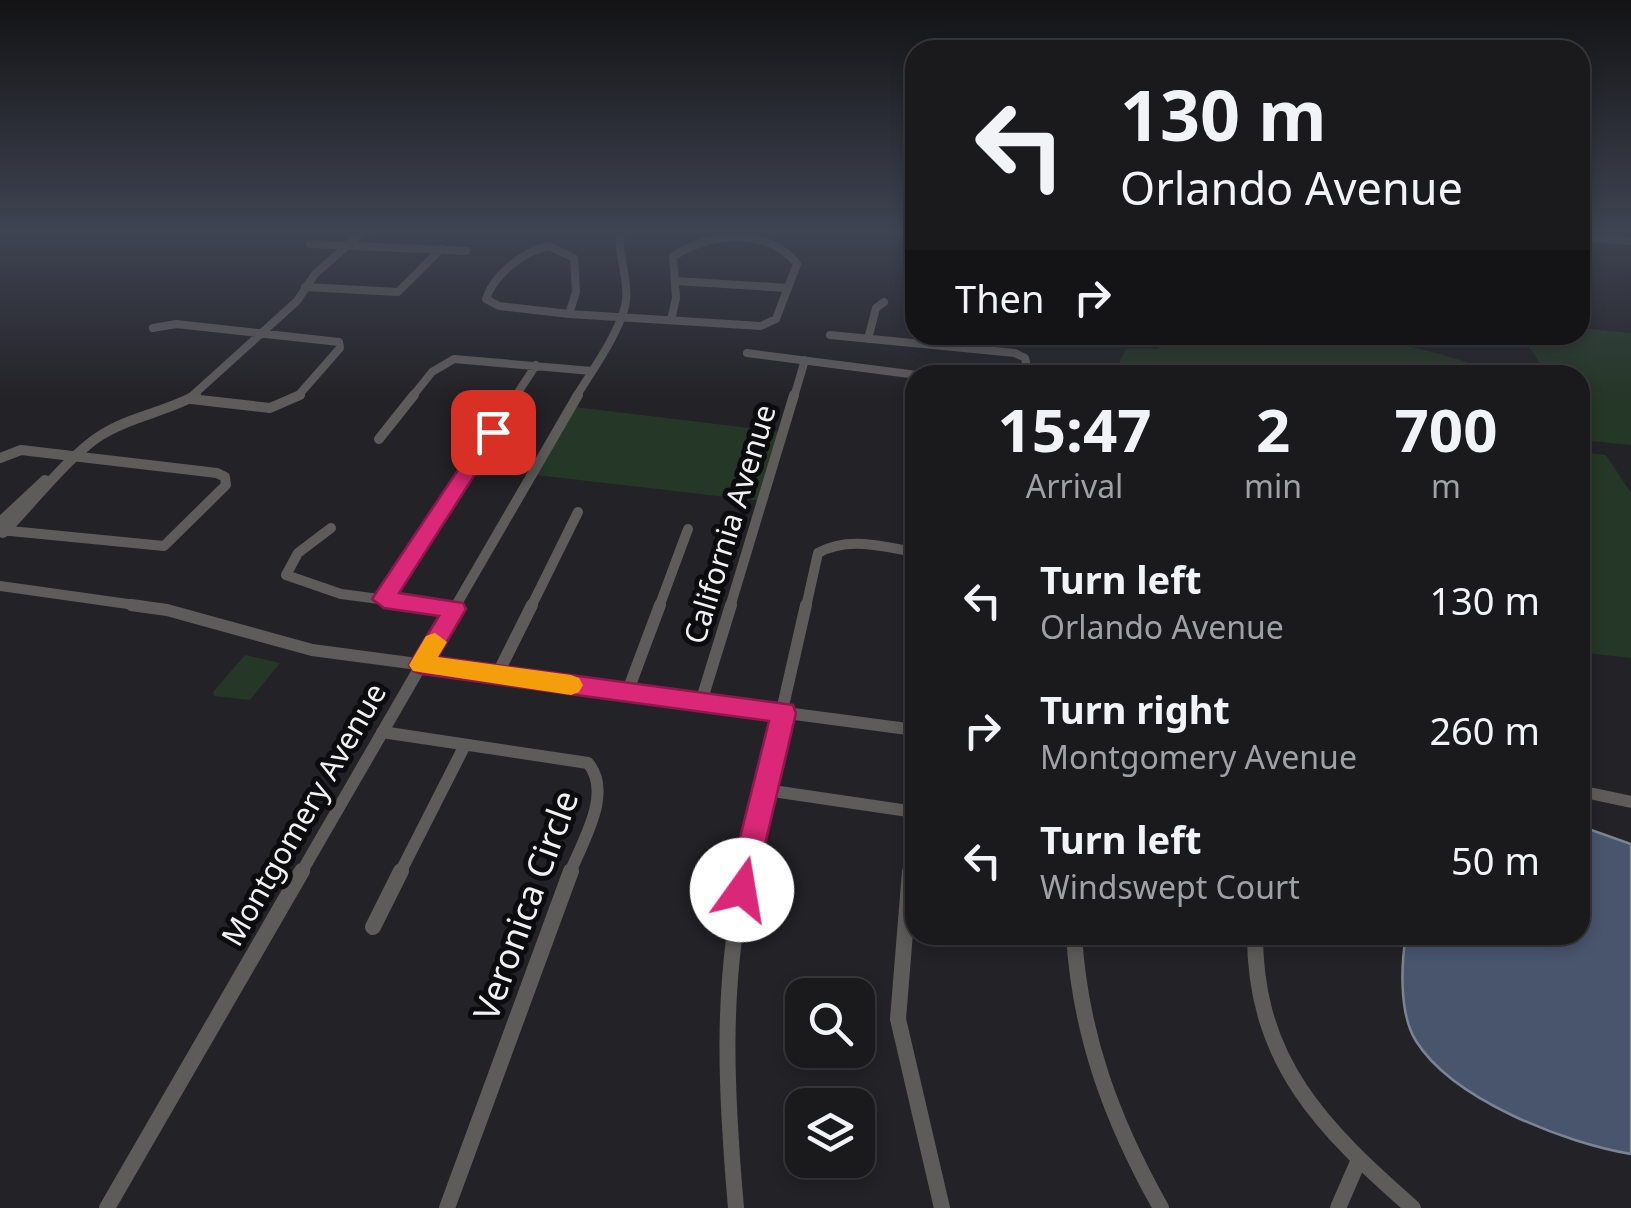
<!DOCTYPE html>
<style>
:root{--surface:#1a1a1d;--page:#232326;--text:#f1f3f6;--muted:#9fa1a4;--line:#38383b}
body{margin:0;font-family:"Noto Sans",sans-serif;background:var(--page);color:var(--text);height:100vh;display:flex;flex-direction:column;font-size:38px;white-space:nowrap}
*{box-sizing:border-box;margin:0}
p{font-size:32px;color:var(--muted)}
.icon{flex:none;width:55px;height:55px;fill:none;stroke:currentColor;stroke-width:2;stroke-linecap:round;stroke-linejoin:round}
.map{position:relative;flex:1;overflow:hidden}
.side{position:absolute;left:905px;top:365px;width:685px;height:580px;display:flex;flex-direction:column;background:var(--surface);border-radius:30px;box-shadow:0 5px 15px #0003,0 0 0 2px var(--line)}
.side>*{flex:none}
.top-card{position:absolute;left:905px;top:40px;width:685px;height:305px;border-radius:30px;box-shadow:0 5px 15px #0003,0 0 0 2px var(--line);background:#1a1a1d;color:var(--text);overflow:hidden}
.tools{position:absolute;left:785px;top:978px;display:grid;gap:20px}
.tools a{display:grid;place-items:center;width:90px;height:90px;border-radius:20px;background:var(--surface);box-shadow:0 5px 15px #0003,0 0 0 2px var(--line);font-size:50px}
.pin{position:absolute;display:grid;place-items:center;width:85px;height:85px;color:#fff;margin:-42px;border-radius:20px;box-shadow:0 5px 15px #0006}
.me{position:absolute;width:110px;margin:-55px;rotate:13deg;stroke-linejoin:round;filter:drop-shadow(0 0 8px #0008)}
.turn{display:flex;align-items:center;gap:35px;height:210px;padding:0 50px;font-size:45px}
.turn .icon{width:130px;height:130px;stroke-width:2.5}
.turn b{display:block;font-size:70px;line-height:85px}
.then{display:flex;align-items:center;height:95px;padding:0 50px;background:#0003;gap:20px;font-size:38px}
.eta{display:flex;justify-content:space-evenly;align-items:center;height:170px;text-align:center}
.eta b{font-size:60px;font-weight:700;line-height:70px}
ul{padding:0;list-style:none}
li{display:flex;align-items:center;gap:30px;height:130px;padding:0 50px}
li div{flex:1}
li b{display:block;font-size:38px}
li em{font-style:normal}
.map>svg:first-child{display:block}
.green{fill:#253727}
.water{fill:#48556c;stroke:#7b8495;stroke-width:2.5}
.lines{fill:none;stroke-linecap:round;stroke-linejoin:round}
.minor-far3{stroke:#5e5b5b;stroke-width:8}
.minor-far2{stroke:#5e5b5b;stroke-width:10}
.minor-far1{stroke:#5e5b5b;stroke-width:12}
.minor{stroke:#5e5b5b;stroke-width:16}
.route{fill:#db2777;stroke:#8e194d;stroke-width:2.5}
.slow{fill:#f59e0b}
.labels{text-anchor:middle;dominant-baseline:central;stroke-width:10;stroke-linejoin:round;paint-order:stroke}
.street-label{font-size:30px;fill:#f1f1f4;stroke:#0c0c0e}
.near-street-label{font-size:35px;fill:#f1f1f4;stroke:#0c0c0e}
</style>
<div class="map">
<svg width="1631" height="1208" viewBox="0 0 1631 1208">
<rect width="100%" height="100%" fill="#232227"/>
<path class="green" d="M 1580,328 L 1631,333 L 1631,445 L 1591,441 L 1584,430 L 1580,435 L 1580,375 L 1548,375 L 1521,335 L 1580,335 Z
M 1182,335 C 1297,335 1391,329 1500,375 L 1122,375 L 1118,365 L 1126,349 L 1157,349 Z
M 575,407 L 782,432 L 761,501 L 536,475 Z
M 1580,452 L 1606,455 L 1631,493 L 1631,658 L 1580,652 Z
M 245,655 L 280,663 L 250,700 L 214,696 L 213,692 Z"/>
<path class="water" d="M 1580,826 L 1631,844 L 1631,1154 C 1565,1143 1453,1100 1416,1041 C 1399,1014 1401,965 1406,935 L 1580,935 Z"/>
<g class="lines">
<path class="minor-far3" d="M 1580,237 L 1631,241
M 310,244 L 466,251
M 549,246 L 574,258 L 576,292 L 569,314 L 499,306 L 486,299 C 494,274 524,251 549,246 Z
M 676,281 L 788,288
M 305,287 L 398,292 L 441,249
M 569,314 L 761,326 L 776,319 L 797,264 C 768,227 707,232 673,257 L 676,298 L 671,320
M 153,328 L 176,324 L 339,342 L 340,348 L 297,397
M 830,335 L 1015,353 L 1025,358 L 1029,375
M 868,339 L 876,308 L 884,302
M 747,353 L 917,375
M 191,397 L 297,301 L 315,274 L 365,230
M 412,397 L 432,372 L 454,359 L 592,371
M 515,397 L 536,365
M 576,397 C 591,372 623,328 626,300 C 629,276 616,254 621,230
M 794,397 L 805,360"/>
<path class="minor-far2" d="M 191,399 L 270,408 L 300,395
M 379,439 L 414,395
M 0,458 L 21,450 L 217,473 L 225,477 L 226,485 L 164,546 L 0,530
M 0,522 L 45,480
M 331,528 L 298,553 L 286,575 L 341,594 L 441,607
M 3,533 C 30,506 72,452 103,434 C 132,416 166,412 196,395
M 0,586 L 149,607
M 383,599 L 517,395
M 455,607 L 578,395
M 531,607 L 578,512
M 659,607 L 688,529
M 730,607 L 794,395
M 806,607 L 818,553 C 849,536 882,547 915,552"/>
<path class="minor-far1" d="M 131,605 L 167,610 L 312,650 L 915,730
M 418,605 L 455,609
M 497,675 L 532,605
M 627,693 L 660,605
M 701,702 L 731,605
M 382,732 L 588,763 C 613,793 583,840 570,873
M 766,790 L 915,812
M 1580,791 L 1631,802
M 301,873 L 456,605
M 400,873 L 465,745
M 745,873 L 806,605
M 910,873 L 915,816"/>
<path class="minor" d="M 910,871 L 898,1019 L 942,1208
M 373,927 L 401,871
M 1074,935 C 1080,1035 1112,1121 1161,1208
M 1255,935 C 1255,1062 1323,1129 1413,1208
M 107,1208 L 302,871
M 447,1208 L 571,871
M 736,1208 C 726,1093 720,984 746,871
M 1338,1208 L 1358,1162"/>
</g>
<linearGradient id="sky" x2="0" y2="1"><stop stop-color="#131315"/><stop offset="0.58" stop-color="#3f4452"/><stop offset="1" stop-color="#3f4452" stop-opacity="0"/></linearGradient>
<rect width="1631" height="399" fill="url(#sky)"/>
<path class="route" d="M 493,426 L 502,432 L 399,593 L 463,603 L 466,609 L 438,657 L 793,705 L 796,713 L 752,900 L 742,904 L 732,900 L 727,890 L 769,721 L 422,674 L 413,671 L 409,665 L 439,616 L 384,608 L 372,599 L 486,428 Z"/>
<path class="slow" d="M 435,633 L 447,642 L 438,657 L 571,675 L 579,678 L 583,685 L 579,692 L 571,695 L 413,671 L 409,665 L 426,636 Z"/>
<g class="labels">
<g class="street-label">
<text transform="translate(729 524) rotate(-73)">California Avenue</text>
<text transform="translate(303 814) rotate(-60)">Montgomery Avenue</text>
</g>
<g class="near-street-label">
<text transform="translate(525 905) rotate(-70)">Veronica Circle</text>
</g>
</g>
</svg>
<div class="tools">
<a><svg class="icon" aria-label="search" viewBox="0 0 24 24"><circle cx="10" cy="10" r="6"/><path d="M15 15l6 6"/></svg></a>
<a><svg class="icon" aria-label="layers" viewBox="0 0 24 24"><path d="M12 4l9 5-9 5-9-5zM3 14l9 5 9-5"/></svg></a>
</div>
<div class="pin" style="left:493px;top:432px;background:#d93025"><svg class="icon" aria-label="arrive" viewBox="0 0 24 24"><path d="M6 21V4h12l-3 4 3 4H6"/></svg></div>
<svg class="me" style="left:742px;top:890px" viewBox="-20 -20 40 40"><circle r="19" fill="#fff"/><path d="M0-13L10 11 0 6-10 11z" fill="#db2777"/></svg>
<div class="top-card">
<div class="turn"><svg class="icon" aria-label="left" viewBox="0 0 24 24"><path d="M17 20v-9H6M10 6l-5 5 5 5"/></svg><div><b>130 m</b>Orlando Avenue</div></div>
<div class="then">Then<svg class="icon" aria-label="right" viewBox="0 0 24 24"><path d="M7 20v-9h11M14 6l5 5-5 5"/></svg></div>
</div>
<section class="side">
<div class="eta">
<div><b>15:47</b><p>Arrival</p></div>
<div><b>2</b><p>min</p></div>
<div><b>700</b><p>m</p></div>
</div>
<ul>
<li><svg class="icon" aria-label="left" viewBox="0 0 24 24"><path d="M17 20v-9H6M10 6l-5 5 5 5"/></svg><div><b>Turn left</b><p>Orlando Avenue</p></div><em>130 m</em></li>
<li><svg class="icon" aria-label="right" viewBox="0 0 24 24"><path d="M7 20v-9h11M14 6l5 5-5 5"/></svg><div><b>Turn right</b><p>Montgomery Avenue</p></div><em>260 m</em></li>
<li><svg class="icon" aria-label="left" viewBox="0 0 24 24"><path d="M17 20v-9H6M10 6l-5 5 5 5"/></svg><div><b>Turn left</b><p>Windswept Court</p></div><em>50 m</em></li>
</ul>
</section>
</div>
